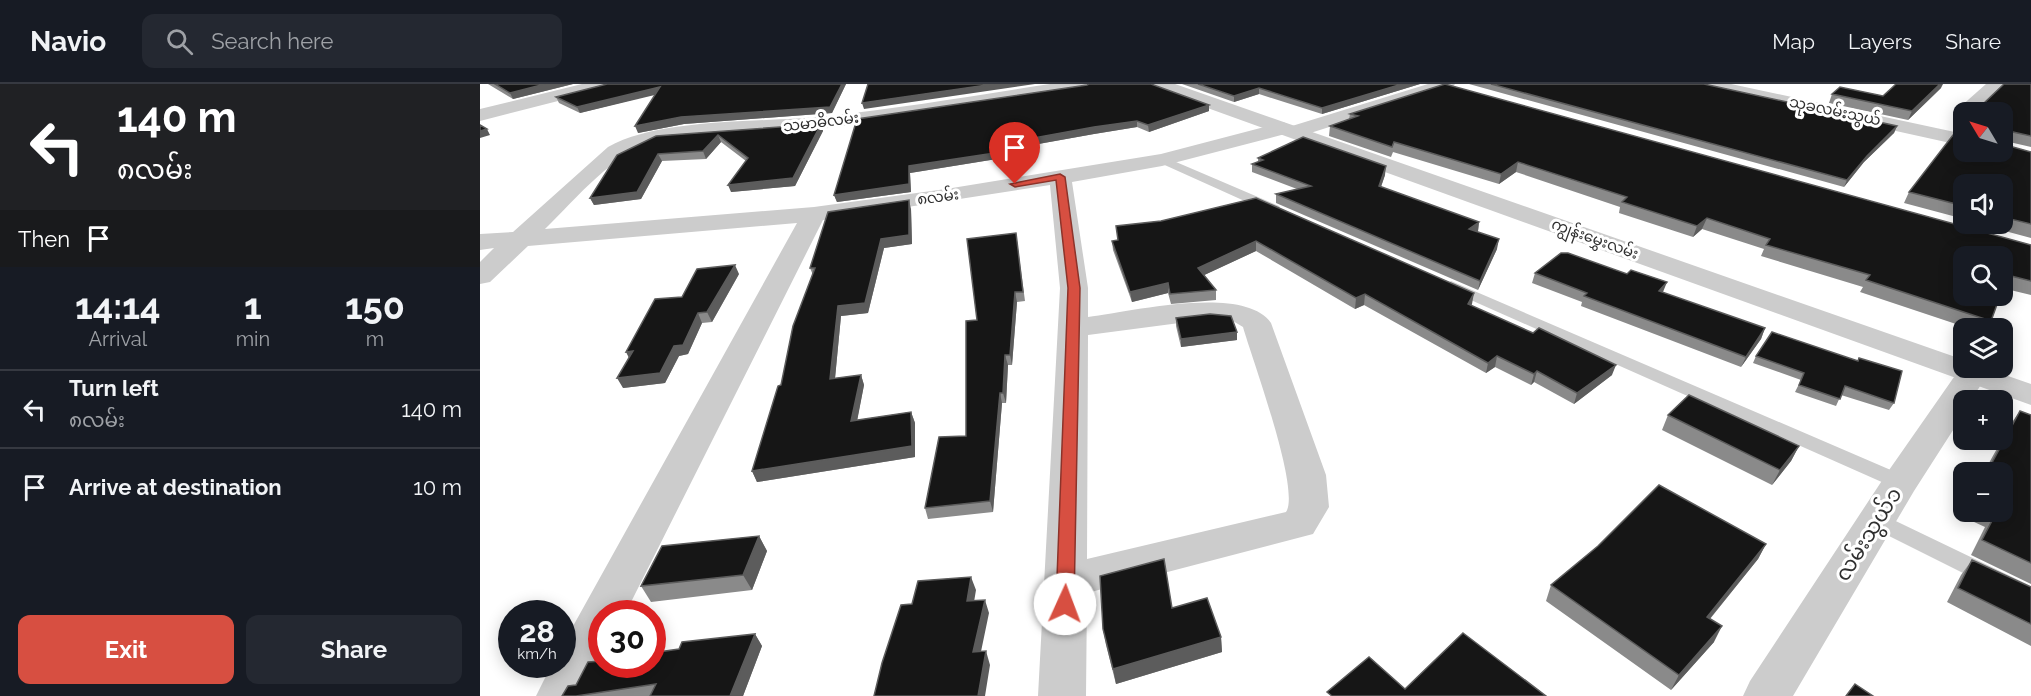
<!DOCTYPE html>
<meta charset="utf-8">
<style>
:root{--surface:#171b24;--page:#242831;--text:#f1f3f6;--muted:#9ea1a6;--line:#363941;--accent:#d74f41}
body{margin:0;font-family:Raleway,"Noto Sans Myanmar",sans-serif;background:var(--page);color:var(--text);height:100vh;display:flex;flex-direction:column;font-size:22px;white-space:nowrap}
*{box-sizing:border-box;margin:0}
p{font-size:20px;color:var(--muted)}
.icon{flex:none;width:33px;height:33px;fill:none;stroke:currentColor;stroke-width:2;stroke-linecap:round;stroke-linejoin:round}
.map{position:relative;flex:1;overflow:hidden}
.panel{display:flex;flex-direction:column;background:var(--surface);width:480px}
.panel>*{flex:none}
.hud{background:#202124;color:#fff;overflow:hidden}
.needle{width:39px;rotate:308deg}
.buttons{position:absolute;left:1473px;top:18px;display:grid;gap:12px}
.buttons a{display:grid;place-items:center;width:60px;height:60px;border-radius:12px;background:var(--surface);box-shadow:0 3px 15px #0003;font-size:30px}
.speed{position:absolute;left:18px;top:516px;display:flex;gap:12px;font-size:30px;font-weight:700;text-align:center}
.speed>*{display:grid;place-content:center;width:78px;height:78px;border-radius:50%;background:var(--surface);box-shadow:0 3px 15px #0003;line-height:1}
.speed small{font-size:15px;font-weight:400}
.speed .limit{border:9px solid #d22;background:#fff;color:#111}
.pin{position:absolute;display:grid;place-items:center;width:51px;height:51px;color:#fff;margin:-62px -26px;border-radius:50% 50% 50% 0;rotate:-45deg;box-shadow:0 0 6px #0007}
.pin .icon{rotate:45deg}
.me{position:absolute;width:66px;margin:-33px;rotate:2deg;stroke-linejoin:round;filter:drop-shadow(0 0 4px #0008)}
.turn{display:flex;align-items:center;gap:21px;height:126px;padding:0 18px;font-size:27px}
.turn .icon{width:78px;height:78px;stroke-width:2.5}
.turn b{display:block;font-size:42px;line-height:51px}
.then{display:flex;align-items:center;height:57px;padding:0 18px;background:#0003;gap:12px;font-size:22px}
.eta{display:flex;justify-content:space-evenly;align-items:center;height:102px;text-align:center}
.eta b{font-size:36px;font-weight:700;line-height:42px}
.cta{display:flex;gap:12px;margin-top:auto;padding:12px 18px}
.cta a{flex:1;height:69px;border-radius:12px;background:var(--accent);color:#fff;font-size:24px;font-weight:700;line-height:69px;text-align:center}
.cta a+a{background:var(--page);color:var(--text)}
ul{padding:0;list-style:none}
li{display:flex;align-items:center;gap:18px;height:78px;padding:0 18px;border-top:2px solid var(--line)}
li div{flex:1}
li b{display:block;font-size:22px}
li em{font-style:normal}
header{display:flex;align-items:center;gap:36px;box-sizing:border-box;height:84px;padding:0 30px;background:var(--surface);border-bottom:2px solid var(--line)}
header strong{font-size:28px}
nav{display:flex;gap:33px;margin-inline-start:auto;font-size:21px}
.search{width:420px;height:54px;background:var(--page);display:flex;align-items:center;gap:15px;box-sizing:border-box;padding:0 21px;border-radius:12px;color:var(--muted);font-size:22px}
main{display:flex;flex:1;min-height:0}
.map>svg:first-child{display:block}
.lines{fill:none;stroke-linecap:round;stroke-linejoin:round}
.service{fill:#ccc;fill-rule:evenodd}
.minor{fill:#ccc;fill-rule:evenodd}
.tertiary{fill:#ccc;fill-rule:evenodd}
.wall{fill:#8a8a8a}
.shaded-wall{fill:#5c5c5c}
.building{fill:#161616;stroke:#5c5c5c;stroke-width:1.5}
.route{fill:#d74f41;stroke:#8c332a;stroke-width:1.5}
.labels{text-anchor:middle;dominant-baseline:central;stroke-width:6;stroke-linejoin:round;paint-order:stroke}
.far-street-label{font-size:15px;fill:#2f2f2f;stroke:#fff}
.near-street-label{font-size:21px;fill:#2f2f2f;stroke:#fff}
</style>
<header>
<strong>Navio</strong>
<div class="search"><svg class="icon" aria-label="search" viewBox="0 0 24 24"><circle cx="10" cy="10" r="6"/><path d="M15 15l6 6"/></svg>Search here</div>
<nav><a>Map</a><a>Layers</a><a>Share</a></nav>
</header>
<main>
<section class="panel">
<div class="hud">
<div class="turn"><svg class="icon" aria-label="left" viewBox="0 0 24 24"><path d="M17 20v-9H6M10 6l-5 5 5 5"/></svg><div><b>140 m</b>၈လမ်း</div></div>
<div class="then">Then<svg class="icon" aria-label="arrive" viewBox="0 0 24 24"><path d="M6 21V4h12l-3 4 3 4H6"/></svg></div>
</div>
<div class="eta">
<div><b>14:14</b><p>Arrival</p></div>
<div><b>1</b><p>min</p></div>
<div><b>150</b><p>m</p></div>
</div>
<ul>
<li><svg class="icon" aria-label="left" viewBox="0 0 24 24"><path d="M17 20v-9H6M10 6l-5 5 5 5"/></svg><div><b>Turn left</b><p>၈လမ်း</p></div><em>140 m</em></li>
<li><svg class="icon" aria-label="arrive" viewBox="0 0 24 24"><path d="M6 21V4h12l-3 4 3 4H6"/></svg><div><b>Arrive at destination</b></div><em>10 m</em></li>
</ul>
<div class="cta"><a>Exit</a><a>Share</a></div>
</section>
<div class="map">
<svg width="1551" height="612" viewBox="0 0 1551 612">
<rect width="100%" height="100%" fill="#fff"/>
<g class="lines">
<path class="service" d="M 682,72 L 799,122 L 801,125 L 799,128 L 789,128 L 678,78 L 676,76 Z
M 971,197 L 1427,393 L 1430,398 L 1427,403 L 1420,405 L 1413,403 L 966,205 L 963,202 Z
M 1397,428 L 1551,502 L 1551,523 L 1389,442 L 1386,436 L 1389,430 Z"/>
<path class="minor" d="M 102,0 L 132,0 L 129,4 L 0,37 L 0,25 Z
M 570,0 L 616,0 L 607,5 L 349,44 L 179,57 C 132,69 99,112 65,145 L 334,123 L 466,105 L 681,70 L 803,38 L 812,42 L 948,0 L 975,0 L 972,4 L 821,52 L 814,54 L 805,50 L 682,82 L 592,98 L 608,204 L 608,233 C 650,228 764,200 791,239 L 846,391 L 849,423 L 833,450 L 607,509 L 606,612 L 558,612 L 580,204 L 570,101 L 343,136 L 145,530 L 122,530 L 122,578 L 105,612 L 56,612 L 72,580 L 82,580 L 82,562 L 317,139 L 48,162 L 10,198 L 0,200 L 0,178 L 14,164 L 0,166 L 0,150 L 33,148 L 128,63 C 181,33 285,39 348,32 C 422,24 497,11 570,0 ZM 730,235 L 753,237 L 763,243 C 772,275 821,406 806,428 L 607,475 L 608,251 Z
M 1217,0 L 1251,0 L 1484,50 L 1484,62 L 1226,5 Z
M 1506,0 L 1525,0 L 1496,28 L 1484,28 L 1484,33 L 1479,32 L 1476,28 L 1479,24 Z
M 1481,283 L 1504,284 L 1508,290 L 1491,316 L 1484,316 L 1484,329 L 1434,407 L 1313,612 L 1263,612 L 1270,597 L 1407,389 Z"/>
<path class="tertiary" d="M 669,0 L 695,0 L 1484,276 L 1484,284 L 1505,284 L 1551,300 L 1551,321 L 672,4 Z"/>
</g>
<path class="wall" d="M 8,0 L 93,0 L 33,15 Z
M 127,0 L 366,0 L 352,29 L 204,40 L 158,49 L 175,10 L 100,29 L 79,19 L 76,13 Z
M 702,0 L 940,0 L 842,30 L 779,10 L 754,18 Z
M 989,0 L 1224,0 L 1417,42 L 1414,49 L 1384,78 L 1364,103 Z
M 1551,0 L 1551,63 L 1525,57 L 1523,60 L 1551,68 L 1551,154 L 1499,140 L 1522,140 L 1522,100 L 1484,100 L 1484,135 L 1424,119 L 1429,108 L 1522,68 L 1503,20 Z
M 607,1 L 729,21 L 729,27 L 669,48 L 657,43 L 614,50 L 531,65 L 532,72 L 529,73 L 430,89 L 431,108 L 357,118 L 354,111 Z
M 1461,4 L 1428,36 L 1349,19 L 1352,10 L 1403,12 Z
M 870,30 L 1551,161 L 1551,211 L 1522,204 L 1511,237 L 1506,244 L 1488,244 L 1380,208 L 1383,203 L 1281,172 L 1284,165 L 1222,145 L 1213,153 L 1139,129 L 1140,123 L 1036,88 L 1019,100 L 913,68 L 911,73 L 849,52 L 850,42 L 869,35 Z
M 1484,37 L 1484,48 L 1478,46 Z
M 341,40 L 343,47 L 315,102 L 251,108 L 266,77 L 241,58 L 226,75 L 182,77 L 161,115 L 114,121 L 110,114 L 176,52 Z
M 778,74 L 905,91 L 901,103 L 999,138 L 998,147 L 997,148 L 1017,165 L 998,206 L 796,119 L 796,110 L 817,105 L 772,88 L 772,80 L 778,78 Z
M 776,114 L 992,220 L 991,221 L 1132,291 L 1094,320 L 1054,298 L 1051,301 L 1015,283 L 1006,289 L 884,221 L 875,225 L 776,167 L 724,191 L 736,206 L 736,216 L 691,220 L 688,209 L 652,218 L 633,166 L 632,157 L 638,156 L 636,142 L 681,137 Z
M 431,125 L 432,160 L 404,164 L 388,229 L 361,232 L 355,294 L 381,291 L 384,301 L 377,336 L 431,328 L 435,339 L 435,373 L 277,398 L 272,387 L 301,301 L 333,191 L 330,184 Z
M 536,149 L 545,217 L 537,218 L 532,281 L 528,281 L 526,319 L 522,319 L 513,428 L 448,435 L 445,424 L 486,352 L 497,236 Z
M 1055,189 L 1182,209 L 1285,244 L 1281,255 L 1261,283 L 1101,222 L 1102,218 L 1052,199 Z
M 259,190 L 232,238 L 222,239 L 208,270 L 199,272 L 185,299 L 143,304 L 202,213 Z
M 696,234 L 757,256 L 701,263 L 696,242 Z
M 1276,272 L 1414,319 L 1409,326 L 1361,311 L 1356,322 L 1315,308 L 1321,296 L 1273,279 Z
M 1540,327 L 1551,331 L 1551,500 L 1491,471 L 1505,443 L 1481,432 L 1484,427 L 1522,428 L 1522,388 L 1504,388 L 1530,341 Z
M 1188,331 L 1319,362 L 1311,377 L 1292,401 L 1182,346 Z
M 279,452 L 287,467 L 272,506 L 171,518 L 161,502 Z
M 1286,460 L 1278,475 L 1230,535 L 1234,558 L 1191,606 L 1066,517 L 1071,501 Z
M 1492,476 L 1551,503 L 1551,562 L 1467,518 L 1481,491 Z
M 692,524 L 741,553 L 742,568 L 636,600 L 626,561 L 623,545 Z
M 275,550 L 282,562 L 263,612 L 82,612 L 96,601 L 199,565 Z"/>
<path class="shaded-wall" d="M 65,0 L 93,0 L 33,15 L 30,9 Z
M 362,0 L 366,0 L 352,29 L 204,40 L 158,49 L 155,42 Z
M 514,0 L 555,0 L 384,25 L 382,19 Z
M 922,0 L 940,0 L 842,30 L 842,24 Z
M 1460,0 L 1463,0 L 1461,4 L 1428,36 L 1432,27 Z
M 180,3 L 183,9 L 100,29 L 97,23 Z
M 779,4 L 779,10 L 754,18 L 754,12 Z
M 729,21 L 729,27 L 669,48 L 668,41 Z
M 657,37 L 657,43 L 614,50 L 531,65 L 532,72 L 529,73 L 430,89 L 431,108 L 357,118 L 354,111 L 429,82 L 527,59 L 614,43 Z
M 341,40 L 343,47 L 315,102 L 251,108 L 248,101 Z
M 1417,42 L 1414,49 L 1384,78 L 1364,103 L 1367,96 L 1387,72 Z
M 7,45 L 10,51 L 0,54 L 0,47 Z
M 238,51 L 241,58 L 226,75 L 223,67 Z
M 178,70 L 182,77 L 161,115 L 114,121 L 110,114 Z
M 1038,78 L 1036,88 L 1019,100 L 1021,90 Z
M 906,82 L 905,91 L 898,111 L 899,102 Z
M 429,116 L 431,125 L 432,160 L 404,164 L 388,229 L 361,232 L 354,305 L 350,295 L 358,222 L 401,155 Z
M 1227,134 L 1222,145 L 1213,153 L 1217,142 Z
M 999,138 L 998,147 L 988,154 L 989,145 Z
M 1019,155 L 1017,165 L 998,206 L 1000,197 Z
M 776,157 L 776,167 L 718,194 L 718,184 Z
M 255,181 L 259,190 L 232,238 L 227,228 Z
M 1187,198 L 1183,208 L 1175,217 L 1179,207 Z
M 688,199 L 688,209 L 652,218 L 650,208 Z
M 535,208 L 537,218 L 532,281 L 530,271 Z
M 994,209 L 992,220 L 986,230 L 988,220 Z
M 885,210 L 884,221 L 875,225 L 876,214 Z
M 218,229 L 222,239 L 208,270 L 199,272 L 185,299 L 143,304 L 137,294 L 194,262 Z
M 1285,244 L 1281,255 L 1261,283 L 1266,273 Z
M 757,248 L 757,256 L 701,263 L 701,255 Z
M 153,267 L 151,278 L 146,268 Z
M 525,271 L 528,281 L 526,319 L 523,309 Z
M 1017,272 L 1015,283 L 1006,289 L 1008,279 Z
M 1136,281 L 1132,291 L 1094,320 L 1097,309 Z
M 1057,287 L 1054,298 L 1051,301 L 1054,290 Z
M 381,291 L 384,301 L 375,348 L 371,337 Z
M 520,309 L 522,319 L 513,428 L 510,417 Z
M 431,328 L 435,339 L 435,373 L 277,398 L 272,387 Z
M 1319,362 L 1311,377 L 1292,401 L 1300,386 Z
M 279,452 L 287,467 L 272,506 L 263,491 Z
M 1286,460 L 1278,475 L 1219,548 L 1227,533 Z
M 491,493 L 496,506 L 492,530 L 487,517 Z
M 505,516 L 509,529 L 498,582 L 493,568 Z
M 1242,542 L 1234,558 L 1191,606 L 1199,591 Z
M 275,550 L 282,562 L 263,612 L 250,612 Z
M 741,553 L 742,568 L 636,600 L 633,585 Z
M 506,567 L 510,581 L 505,612 L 498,612 Z"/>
<path class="building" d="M 15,0 L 65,0 L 30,9 Z
M 127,0 L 362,0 L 350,23 L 201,33 L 155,42 L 180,3 L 97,23 L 76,13 Z
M 388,0 L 514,0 L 382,19 Z
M 609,0 L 671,0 L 729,21 L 668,41 L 657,37 L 614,43 L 527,59 L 531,65 L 528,67 L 429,82 L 429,100 L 354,111 L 377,35 L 607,1 Z
M 718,0 L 922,0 L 842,24 L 779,4 L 754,12 Z
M 965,0 L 1551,161 L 1551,197 L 1527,191 L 1522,203 L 1522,172 L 1484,172 L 1484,212 L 1520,212 L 1511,237 L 1386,196 L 1390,191 L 1286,161 L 1290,155 L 1227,134 L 1217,142 L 1142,118 L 1147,113 L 1038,78 L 1021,90 L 914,58 L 912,63 L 850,42 L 878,32 L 870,30 Z
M 1011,0 L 1224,0 L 1417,42 L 1387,72 L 1367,96 Z
M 1416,0 L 1460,0 L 1432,27 L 1352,10 L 1360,3 L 1403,12 Z
M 1524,0 L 1551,0 L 1551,52 L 1528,47 L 1525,56 L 1522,57 L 1522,28 L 1490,28 L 1495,21 L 1503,20 Z
M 341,40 L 313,94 L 248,101 L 268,74 L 238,51 L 223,67 L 178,70 L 157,108 L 110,114 L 137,71 L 176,52 Z
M 0,41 L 7,45 L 0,47 Z
M 1473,51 L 1484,53 L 1484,68 L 1522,68 L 1522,60 L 1551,68 L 1551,140 L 1522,133 L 1522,100 L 1484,100 L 1484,122 L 1429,108 Z
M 823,53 L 906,82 L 899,102 L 999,138 L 989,145 L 1019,155 L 1000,197 L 796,110 L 831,102 L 772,80 L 783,76 L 778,74 Z
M 776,114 L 994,209 L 988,220 L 1053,249 L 1059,244 L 1136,281 L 1097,309 L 1057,287 L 1054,290 L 1017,272 L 1008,279 L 885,210 L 876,214 L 776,157 L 718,184 L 736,206 L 690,210 L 688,199 L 650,208 L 632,157 L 638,156 L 636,142 L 681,137 Z
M 429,116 L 429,151 L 401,155 L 385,219 L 358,222 L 350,295 L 381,291 L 371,337 L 431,328 L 432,362 L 272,387 L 298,302 L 301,301 L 313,242 L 335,184 L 330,184 L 348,128 Z
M 536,149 L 543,208 L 535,208 L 530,271 L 525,271 L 523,309 L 520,309 L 510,417 L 445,424 L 459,353 L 486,352 L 486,237 L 497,236 L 487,155 Z
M 1081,169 L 1088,169 L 1147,190 L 1151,186 L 1187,198 L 1179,207 L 1285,244 L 1266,273 L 1104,212 L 1107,209 L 1055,189 Z
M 255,181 L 227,228 L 218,229 L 203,261 L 194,262 L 180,289 L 137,294 L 153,267 L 146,268 L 175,215 L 202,213 L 217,185 Z
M 730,230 L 751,232 L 757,248 L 701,255 L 696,234 Z
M 1292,248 L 1378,277 L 1379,274 L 1422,287 L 1414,319 L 1365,302 L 1360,315 L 1319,301 L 1324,289 L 1276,272 Z
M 1209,311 L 1319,362 L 1300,386 L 1188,331 Z
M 1540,327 L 1551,331 L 1551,479 L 1502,456 L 1516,429 L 1514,428 L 1522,428 L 1522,388 L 1507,388 Z
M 1179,401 L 1286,460 L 1227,533 L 1242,542 L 1199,591 L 1071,501 L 1118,462 Z
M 279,452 L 263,491 L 161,502 L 182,462 Z
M 684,475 L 692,524 L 727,514 L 741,553 L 633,585 L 623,545 L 620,492 Z
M 1492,476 L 1551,503 L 1551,540 L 1478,504 Z
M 491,493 L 487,517 L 505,516 L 493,568 L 506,567 L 498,612 L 394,612 L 402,579 L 421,521 L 432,520 L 438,497 Z
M 983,549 L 1066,612 L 852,612 L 847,608 L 889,573 L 925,605 Z
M 275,550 L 250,612 L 170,612 L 176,600 L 96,612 L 82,612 L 88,602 L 96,601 L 108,578 L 122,577 L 122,580 L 172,580 L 172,569 L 199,565 L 202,558 Z
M 1375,600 L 1393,612 L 1366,612 Z"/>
<path class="route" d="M 580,90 L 585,93 L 600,204 L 594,520 L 591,525 L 585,527 L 578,525 L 576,520 L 588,204 L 576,96 L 535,103 L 530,100 Z"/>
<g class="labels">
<g class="far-street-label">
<text transform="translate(1355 27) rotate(12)">သုခလမ်းသွယ်</text>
<text transform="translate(341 38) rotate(-7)">သမာဓိလမ်း</text>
<text transform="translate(458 113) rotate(-8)">၈လမ်း</text>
<text transform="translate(1115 155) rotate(20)">ကျွန်းမွှေးလမ်း</text>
</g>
<g class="near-street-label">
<text transform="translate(1388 450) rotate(-58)">လမ်းသွယ်၁</text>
</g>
</g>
</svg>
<div class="buttons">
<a><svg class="needle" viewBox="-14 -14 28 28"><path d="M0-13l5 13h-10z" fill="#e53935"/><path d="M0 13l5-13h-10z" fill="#9ea1a6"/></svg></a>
<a><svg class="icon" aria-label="sound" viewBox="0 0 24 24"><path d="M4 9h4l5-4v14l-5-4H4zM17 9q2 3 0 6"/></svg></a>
<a><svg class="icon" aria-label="search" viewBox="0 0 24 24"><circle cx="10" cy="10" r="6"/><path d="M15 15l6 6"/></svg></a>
<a><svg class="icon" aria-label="layers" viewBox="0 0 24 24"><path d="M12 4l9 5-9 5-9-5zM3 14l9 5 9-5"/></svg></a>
<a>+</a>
<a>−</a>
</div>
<div class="speed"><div>28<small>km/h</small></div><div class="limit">30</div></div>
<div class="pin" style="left:535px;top:100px;background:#d93025"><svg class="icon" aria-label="arrive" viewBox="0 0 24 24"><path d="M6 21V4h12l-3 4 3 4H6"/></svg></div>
<svg class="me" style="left:585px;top:520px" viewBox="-20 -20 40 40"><circle r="19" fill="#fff"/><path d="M0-13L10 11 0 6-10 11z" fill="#d74f41"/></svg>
</div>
</main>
